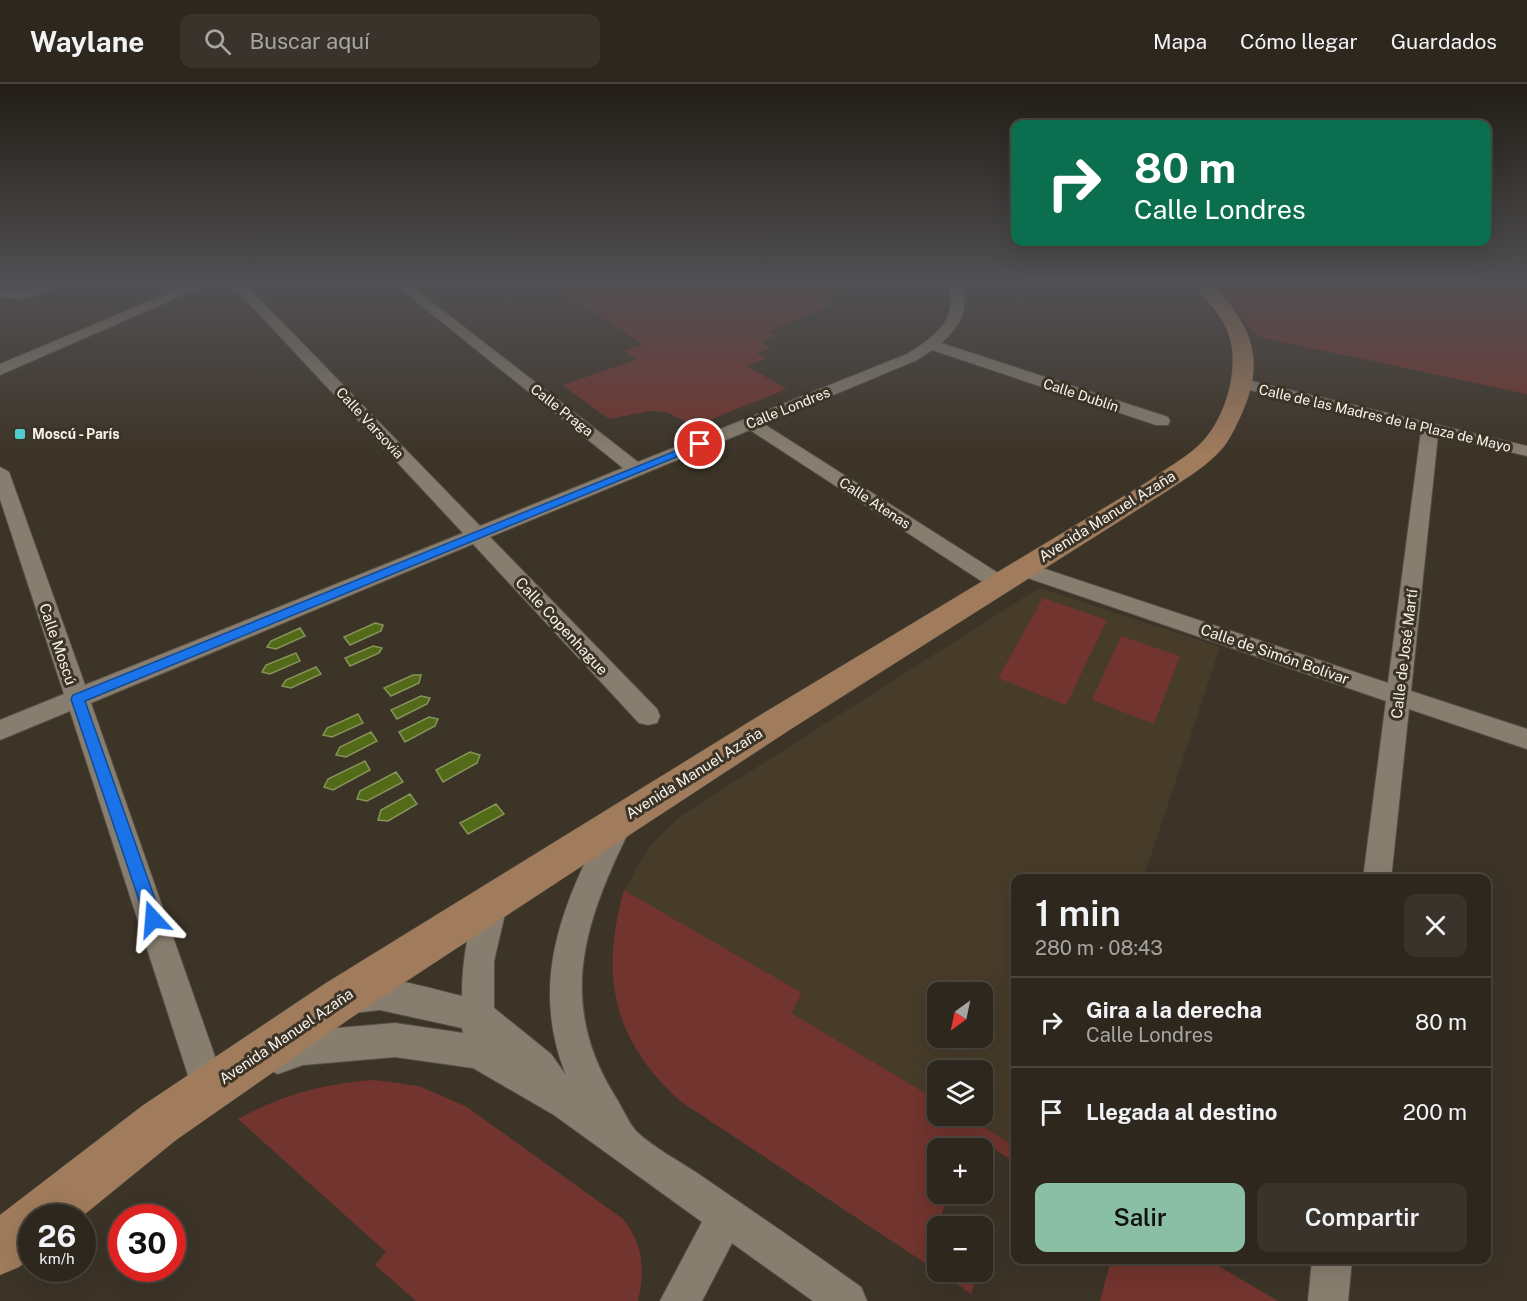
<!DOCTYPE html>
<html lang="es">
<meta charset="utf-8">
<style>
:root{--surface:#2e271e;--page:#3a332b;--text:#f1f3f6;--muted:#a7a5a4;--line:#49443c;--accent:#8abfa5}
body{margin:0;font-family:"Public Sans",sans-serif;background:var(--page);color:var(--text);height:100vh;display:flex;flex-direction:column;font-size:22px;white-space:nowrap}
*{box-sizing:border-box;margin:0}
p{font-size:20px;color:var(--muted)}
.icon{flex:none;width:33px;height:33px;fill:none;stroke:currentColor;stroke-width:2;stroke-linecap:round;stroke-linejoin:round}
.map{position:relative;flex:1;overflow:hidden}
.details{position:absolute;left:1011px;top:790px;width:480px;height:390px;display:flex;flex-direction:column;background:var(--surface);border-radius:12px;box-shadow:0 6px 24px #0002,0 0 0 2px var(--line)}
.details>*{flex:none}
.banner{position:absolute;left:1011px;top:36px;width:480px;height:126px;border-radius:12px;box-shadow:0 6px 24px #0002,0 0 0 2px var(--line);background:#0b6e4f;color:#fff;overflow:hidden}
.needle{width:39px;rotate:213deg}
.controls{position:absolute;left:927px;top:898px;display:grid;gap:12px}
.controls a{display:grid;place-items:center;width:66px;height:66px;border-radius:12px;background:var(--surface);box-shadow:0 6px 24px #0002,0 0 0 2px var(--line);font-size:30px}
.speed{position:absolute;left:18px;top:1120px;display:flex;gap:12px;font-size:30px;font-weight:700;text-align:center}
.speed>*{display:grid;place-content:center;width:78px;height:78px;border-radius:50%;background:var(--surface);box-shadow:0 6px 24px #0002,0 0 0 2px var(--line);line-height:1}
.speed small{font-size:15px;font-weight:400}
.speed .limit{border:9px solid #d22;background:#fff;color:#111}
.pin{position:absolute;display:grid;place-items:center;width:51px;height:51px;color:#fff;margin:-26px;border:3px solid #fff;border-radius:50%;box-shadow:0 2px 6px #0007}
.me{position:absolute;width:66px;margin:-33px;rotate:341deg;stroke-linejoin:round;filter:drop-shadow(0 0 4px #0008)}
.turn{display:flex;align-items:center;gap:21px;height:126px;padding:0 24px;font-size:27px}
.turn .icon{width:78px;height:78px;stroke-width:2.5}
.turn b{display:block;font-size:42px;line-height:51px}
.round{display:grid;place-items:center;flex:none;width:63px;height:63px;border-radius:12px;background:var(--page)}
.head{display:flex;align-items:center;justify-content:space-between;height:102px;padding:0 24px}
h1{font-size:36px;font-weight:600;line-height:45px}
.primary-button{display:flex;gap:12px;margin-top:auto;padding:12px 24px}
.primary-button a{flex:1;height:69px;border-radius:12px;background:var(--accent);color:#111;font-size:24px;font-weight:600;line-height:69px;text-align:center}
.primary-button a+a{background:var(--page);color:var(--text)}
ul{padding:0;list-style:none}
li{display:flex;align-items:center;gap:18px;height:90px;padding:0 24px;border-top:2px solid var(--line)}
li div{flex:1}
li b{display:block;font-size:22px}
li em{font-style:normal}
header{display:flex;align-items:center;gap:36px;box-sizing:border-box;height:84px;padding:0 30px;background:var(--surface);border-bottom:2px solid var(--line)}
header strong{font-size:28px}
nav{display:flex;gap:33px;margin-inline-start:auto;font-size:21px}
.search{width:420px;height:54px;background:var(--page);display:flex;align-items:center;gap:15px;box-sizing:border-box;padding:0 21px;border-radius:12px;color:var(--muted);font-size:22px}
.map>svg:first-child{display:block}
.built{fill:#473b29;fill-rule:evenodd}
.green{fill:#72342e}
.water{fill:#536b19;stroke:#859458;stroke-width:1.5}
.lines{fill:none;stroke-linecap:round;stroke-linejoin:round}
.street-casing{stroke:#575045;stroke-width:2}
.secondary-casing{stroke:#575045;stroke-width:1}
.street{fill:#887e70;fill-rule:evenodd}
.secondary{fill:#a07b5c;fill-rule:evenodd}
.route{fill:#1a73e8;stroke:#114b97;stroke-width:1.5}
.poi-dot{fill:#52cdcf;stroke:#3d3428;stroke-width:2}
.labels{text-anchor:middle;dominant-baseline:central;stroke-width:6;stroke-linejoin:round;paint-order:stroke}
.far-street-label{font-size:14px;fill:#f9f3ec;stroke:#3d3428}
.far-poi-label{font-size:14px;font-weight:bold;fill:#f9f3ec;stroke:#3d3428;text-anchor:start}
.street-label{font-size:15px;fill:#f9f3ec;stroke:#3d3428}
</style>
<header>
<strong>Waylane</strong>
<div class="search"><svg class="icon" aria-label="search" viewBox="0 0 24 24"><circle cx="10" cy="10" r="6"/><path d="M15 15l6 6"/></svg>Buscar aquí</div>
<nav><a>Mapa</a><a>Cómo llegar</a><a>Guardados</a></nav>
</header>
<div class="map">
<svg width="1527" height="1217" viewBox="0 0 1527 1217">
<rect width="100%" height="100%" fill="#3d3428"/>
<path class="built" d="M 1042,505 L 1220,563 L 1143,795 L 1016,795 L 1015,1062 L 965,1032 L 982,1032 L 982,987 L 938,987 L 937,1016 L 790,929 L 802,910 L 624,806 L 649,763 L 682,731 L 1034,507 ZM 938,909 L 982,909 L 982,954 L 938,954 Z"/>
<path class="green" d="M 550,201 L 836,201 L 837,202 L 828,223 L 767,248 L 775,253 L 761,258 L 771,264 L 757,269 L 766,275 L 747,282 L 787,305 L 694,342 L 667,328 L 650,327 L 609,335 L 562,301 L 636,276 L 624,267 L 643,260 Z
M 1214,201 L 1527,201 L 1527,310 L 1259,253 Z
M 1043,514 L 1107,536 L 1066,621 L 998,594 Z
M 1121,552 L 1180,572 L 1154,640 L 1092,616 Z
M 624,806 L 802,909 L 791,929 L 937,1016 L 938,1032 L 965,1032 L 1015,1062 L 1015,1078 L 972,1052 L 966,1065 L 938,1065 L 938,1110 L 949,1110 L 929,1162 L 937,1168 L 937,1187 L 680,1017 C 612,955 600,892 624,806 Z
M 374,996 L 419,1002 L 467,1023 L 623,1135 C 644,1161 645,1186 638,1217 L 416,1217 L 375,1181 L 386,1168 L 238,1035 C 281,1011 325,999 374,996 Z
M 1111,1176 L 1208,1176 L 1278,1217 L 1100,1217 Z
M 940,1188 L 968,1188 L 977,1194 L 971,1210 Z"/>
<path class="water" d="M 375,539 L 383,541 L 381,547 L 350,561 L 344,553 Z
M 300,544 L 305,552 L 276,565 L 267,563 L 271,557 Z
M 373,562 L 382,564 L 379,569 L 350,582 L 345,574 Z
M 296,569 L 300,577 L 270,590 L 262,588 L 266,581 Z
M 316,583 L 321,590 L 291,604 L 282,602 L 286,596 Z
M 413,591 L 421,591 L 419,599 L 391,612 L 384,604 Z
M 421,612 L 430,614 L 427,620 L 397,635 L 391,626 Z
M 358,630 L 363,639 L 332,653 L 323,651 L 327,644 Z
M 429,633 L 438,635 L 435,642 L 405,658 L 399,648 Z
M 371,648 L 377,657 L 346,673 L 336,671 L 340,663 Z
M 470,668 L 480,671 L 477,679 L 443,698 L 436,686 Z
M 365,677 L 370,686 L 333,706 L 324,703 L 328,695 Z
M 396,688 L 403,698 L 367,717 L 357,715 L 360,707 Z
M 410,710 L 417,720 L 388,737 L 378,736 L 381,726 Z
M 496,720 L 504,730 L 468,750 L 460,739 Z"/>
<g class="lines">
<defs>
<path id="street" d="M 43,201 L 63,201 L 21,216 L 0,212 L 0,204 L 20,208 Z
M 188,201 L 206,201 L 0,291 L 0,280 Z
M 232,201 L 246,201 L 480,442 L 623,384 L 396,201 L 410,201 L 638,378 L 907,270 C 935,252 958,237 949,201 L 961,201 C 970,225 960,243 941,259 L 1168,333 L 1170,337 L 1168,341 L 1156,341 L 932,266 L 917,276 L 764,340 L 1006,494 L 1010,499 L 1006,504 L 992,504 L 750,346 L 490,453 L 657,625 L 660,632 L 657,639 L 648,641 L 639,639 L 473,460 L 91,619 L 219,984 L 228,988 L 233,1000 L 228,1012 L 208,1021 L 196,1016 L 70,627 L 0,656 L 0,636 L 64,610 L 0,415 L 0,383 L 9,388 L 85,601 L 463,449 Z
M 1243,295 L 1527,362 L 1527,372 L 1438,351 L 1411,607 L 1527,645 L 1527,665 L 1409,625 L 1391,795 L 1363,795 L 1386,617 L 1016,490 L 1013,485 L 1016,480 L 1030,480 L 1388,599 L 1421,347 L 1237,303 L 1235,300 L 1237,297 Z
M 618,729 L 628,733 L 632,741 C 586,834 555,916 615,1012 C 622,1023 628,1038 636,1047 C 652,1063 681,1078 700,1091 C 754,1128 808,1165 861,1203 L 867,1217 L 813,1217 L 732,1159 L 702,1217 L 660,1217 L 702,1138 L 554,1031 L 473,984 L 395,973 L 303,981 L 278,990 L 266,985 L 261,973 L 266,961 L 303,947 L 395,939 L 463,949 L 462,944 L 380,926 L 353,929 L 342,924 L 337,913 L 342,902 C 380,886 423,903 462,912 C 462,876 468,840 483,808 L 493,804 L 503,808 L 508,817 L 494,877 L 494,924 L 551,970 L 566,991 C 528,897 564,816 608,733 Z
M 1312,1176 L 1352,1176 L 1348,1217 L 1308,1217 Z"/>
<path id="secondary" d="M 1195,201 L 1214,201 C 1251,243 1266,274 1242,329 C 1235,344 1228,361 1215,372 C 1201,386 1183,396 1167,407 L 791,645 L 358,929 L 176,1056 L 80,1134 L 32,1134 L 32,1173 L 19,1183 L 0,1191 L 0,1131 L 142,1022 L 326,899 L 767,627 L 1149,397 C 1165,385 1184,375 1198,362 C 1226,337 1242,280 1227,246 C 1220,229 1206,216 1195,201 Z"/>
</defs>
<use href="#street" class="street-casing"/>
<use href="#secondary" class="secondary-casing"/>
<use href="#street" class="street"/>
<use href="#secondary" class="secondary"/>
</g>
<linearGradient id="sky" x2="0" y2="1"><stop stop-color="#221d16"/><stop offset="0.54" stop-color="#515053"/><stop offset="1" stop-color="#515053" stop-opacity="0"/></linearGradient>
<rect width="1527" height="371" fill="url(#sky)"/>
<path class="route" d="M 700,357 L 703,358 L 703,362 L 85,617 L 162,835 L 159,840 L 153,843 L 147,840 L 71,615 L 73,611 Z"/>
<rect class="poi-dot" x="14" y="344" width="12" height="12" rx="3"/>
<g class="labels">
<g class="far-street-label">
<text transform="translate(1081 311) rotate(18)">Calle Dublín</text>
<text transform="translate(788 324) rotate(-22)">Calle Londres</text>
<text transform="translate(562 326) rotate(38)">Calle Praga</text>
<text transform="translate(1385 334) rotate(13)">Calle de las Madres de la Plaza de Mayo</text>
<text transform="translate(370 339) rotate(47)">Calle Varsovia</text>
<text transform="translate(875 419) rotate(33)">Calle Atenas</text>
</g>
<g class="far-poi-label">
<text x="32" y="350">Moscú - París</text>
</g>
<g class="street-label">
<text transform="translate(1107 432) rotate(-32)">Avenida Manuel Azaña</text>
<text transform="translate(562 542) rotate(47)">Calle Copenhague</text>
<text transform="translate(58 560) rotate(71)">Calle Moscú</text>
<text transform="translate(1275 570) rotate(19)">Calle de Simón Bolívar</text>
<text transform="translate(1404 570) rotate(-83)">Calle de José Martí</text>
<text transform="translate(694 689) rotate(-32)">Avenida Manuel Azaña</text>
<text transform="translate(286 952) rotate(-34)">Avenida Manuel Azaña</text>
</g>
</g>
</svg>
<div class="controls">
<a><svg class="needle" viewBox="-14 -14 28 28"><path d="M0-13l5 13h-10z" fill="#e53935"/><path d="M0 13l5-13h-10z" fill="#a7a5a4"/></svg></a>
<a><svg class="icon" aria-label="layers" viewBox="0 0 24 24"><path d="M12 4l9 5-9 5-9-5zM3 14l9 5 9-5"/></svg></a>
<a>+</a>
<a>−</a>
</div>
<div class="speed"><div>26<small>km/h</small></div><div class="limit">30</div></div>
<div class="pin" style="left:700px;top:360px;background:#d93025"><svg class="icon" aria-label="arrive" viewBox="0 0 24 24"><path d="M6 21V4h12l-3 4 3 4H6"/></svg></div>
<svg class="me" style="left:153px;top:835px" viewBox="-20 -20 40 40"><path d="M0-17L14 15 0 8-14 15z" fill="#1a73e8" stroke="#fff" stroke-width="4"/></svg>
<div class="banner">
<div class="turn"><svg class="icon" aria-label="right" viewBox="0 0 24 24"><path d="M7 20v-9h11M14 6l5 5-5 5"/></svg><div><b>80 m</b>Calle Londres</div></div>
</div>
<section class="details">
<div class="head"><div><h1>1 min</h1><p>280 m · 08:43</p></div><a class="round"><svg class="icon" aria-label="close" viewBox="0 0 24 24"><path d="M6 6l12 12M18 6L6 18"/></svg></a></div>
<ul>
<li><svg class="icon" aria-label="right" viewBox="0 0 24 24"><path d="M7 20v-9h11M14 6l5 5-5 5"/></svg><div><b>Gira a la derecha</b><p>Calle Londres</p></div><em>80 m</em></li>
<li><svg class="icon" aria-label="arrive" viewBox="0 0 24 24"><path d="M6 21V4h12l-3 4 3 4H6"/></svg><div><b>Llegada al destino</b></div><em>200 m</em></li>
</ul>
<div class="primary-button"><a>Salir</a><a>Compartir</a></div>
</section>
</div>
